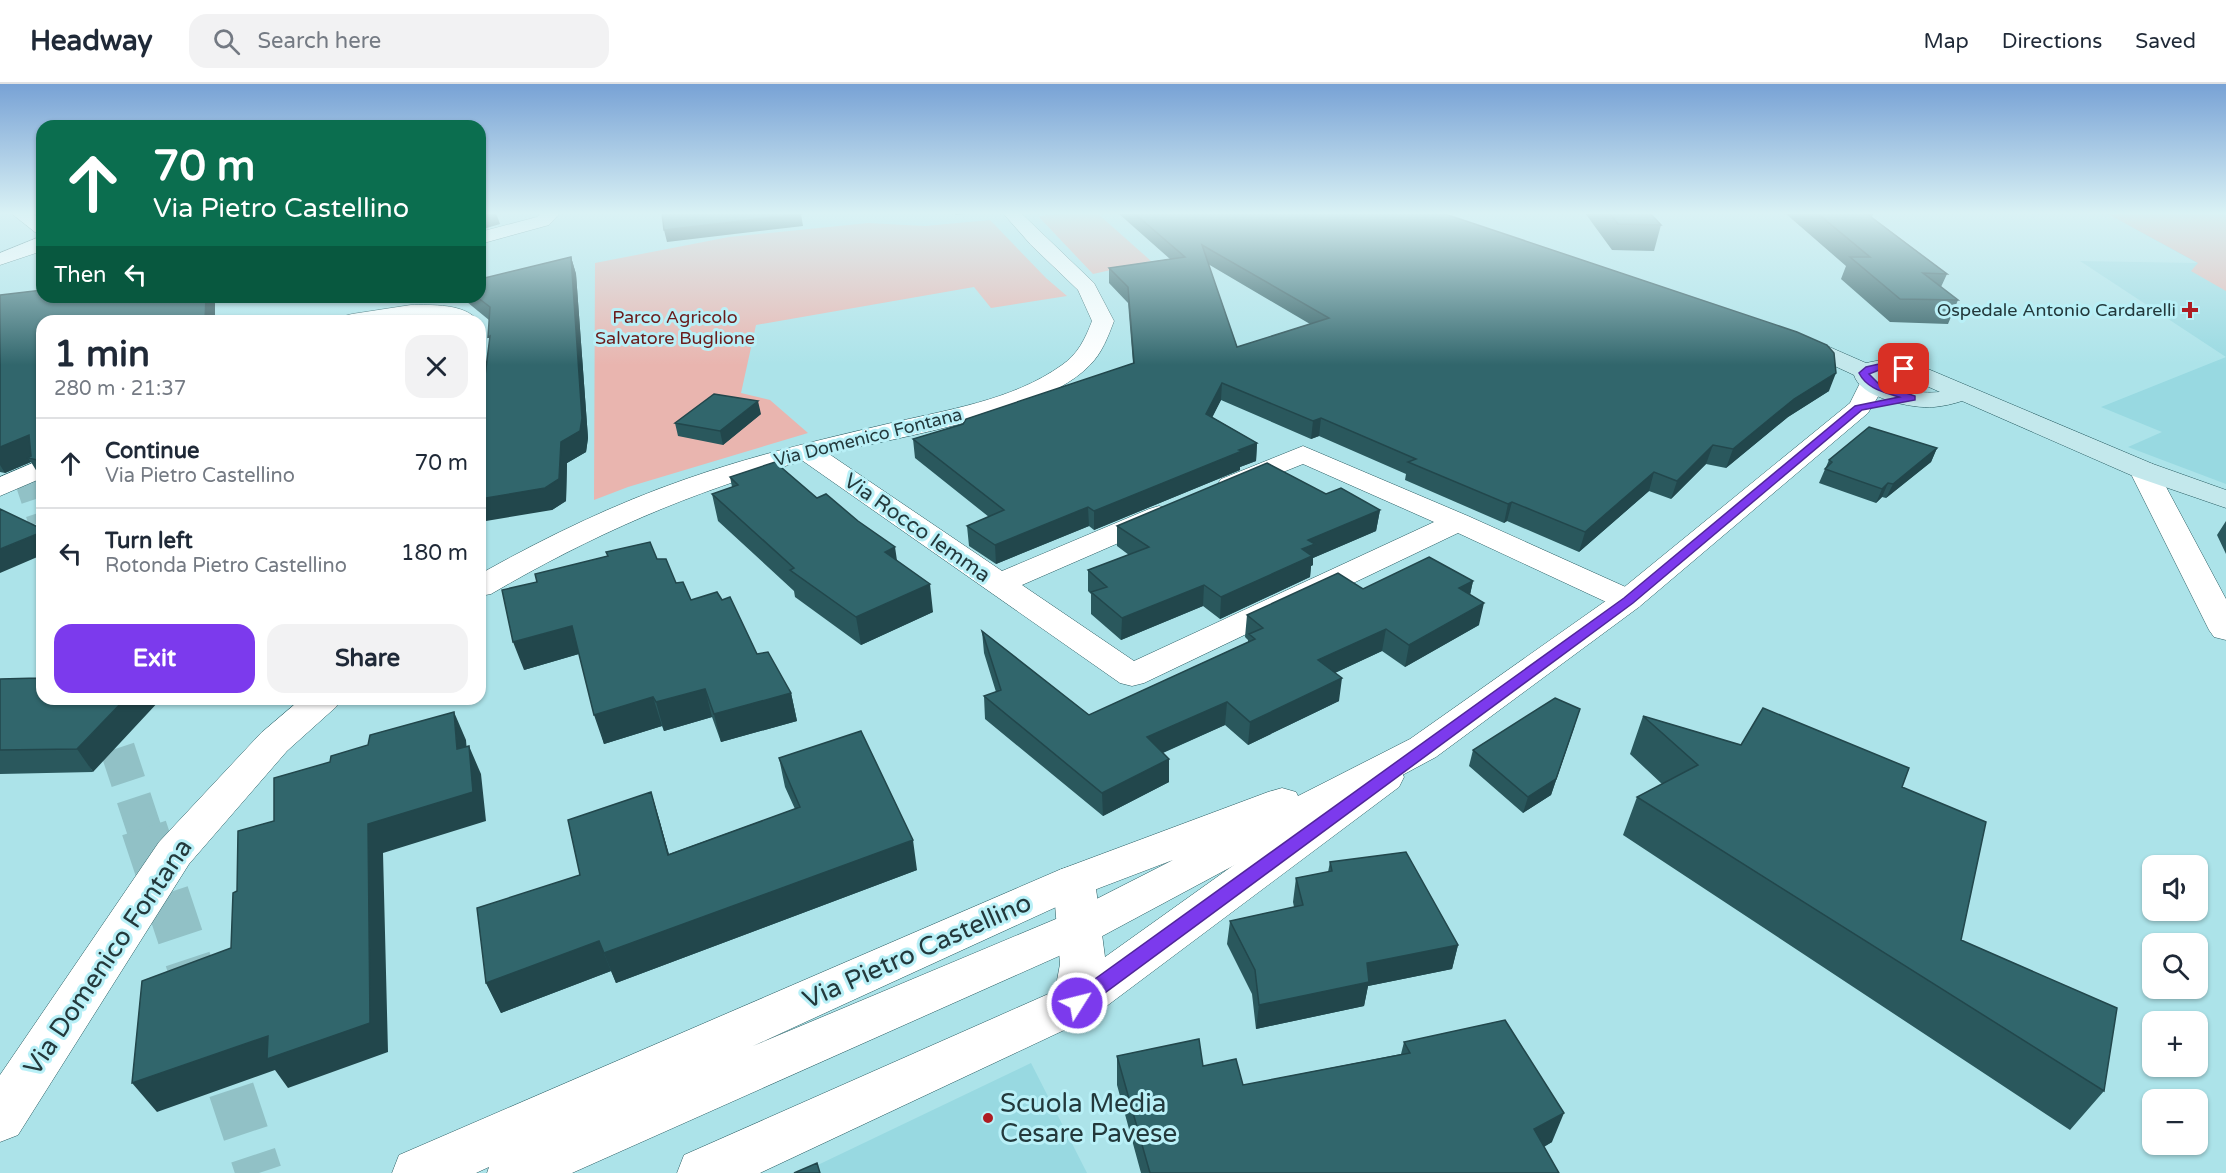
<!DOCTYPE html>
<meta charset="utf-8">
<style>
:root{--surface:#fff;--page:#f2f2f3;--text:#1f2937;--muted:#747a83;--line:#e0e1e3;--accent:#7c3aed}
body{margin:0;font-family:"Varela Round",sans-serif;background:var(--page);color:var(--text);height:100vh;display:flex;flex-direction:column;font-size:22px;white-space:nowrap}
*{box-sizing:border-box;margin:0}
p{font-size:20px;color:var(--muted)}
.icon{flex:none;width:33px;height:33px;fill:none;stroke:currentColor;stroke-width:2;stroke-linecap:round;stroke-linejoin:round}
.map{position:relative;flex:1;overflow:hidden}
.side{position:absolute;left:36px;top:231px;width:450px;height:390px;display:flex;flex-direction:column;background:var(--surface);border-radius:18px;box-shadow:0 2px 4px #0004}
.side>*{flex:none}
.top-card{position:absolute;left:36px;top:36px;width:450px;height:183px;border-radius:18px;box-shadow:0 2px 4px #0004;background:#0b6e4f;color:#fff;overflow:hidden}
.controls{position:absolute;left:2142px;top:771px;display:grid;gap:12px}
.controls a{display:grid;place-items:center;width:66px;height:66px;border-radius:12px;background:var(--surface);box-shadow:0 2px 4px #0004;font-size:30px}
.pin{position:absolute;display:grid;place-items:center;width:51px;height:51px;color:#fff;margin:-26px;border-radius:12px;box-shadow:0 3px 9px #0006}
.me{position:absolute;width:66px;margin:-33px;rotate:54deg;stroke-linejoin:round;filter:drop-shadow(0 0 4px #0008)}
.turn{display:flex;align-items:center;gap:21px;height:126px;padding:0 18px;font-size:27px}
.turn .icon{width:78px;height:78px;stroke-width:2.5}
.turn b{display:block;font-size:42px;line-height:51px}
.then{display:flex;align-items:center;height:57px;padding:0 18px;background:#0003;gap:12px;font-size:22px}
.round{display:grid;place-items:center;flex:none;width:63px;height:63px;border-radius:18px;background:var(--page)}
.overview{display:flex;align-items:center;justify-content:space-between;height:102px;padding:0 18px}
h1{font-size:36px;font-weight:700;line-height:45px}
.primary-button{display:flex;gap:12px;margin-top:auto;padding:12px 18px}
.primary-button a{flex:1;height:69px;border-radius:18px;background:var(--accent);color:#fff;font-size:24px;font-weight:700;line-height:69px;text-align:center}
.primary-button a+a{background:var(--page);color:var(--text)}
ul{padding:0;list-style:none}
li{display:flex;align-items:center;gap:18px;height:90px;padding:0 18px;border-top:2px solid var(--line)}
li div{flex:1}
li b{display:block;font-size:22px}
li em{font-style:normal}
header{display:flex;align-items:center;gap:36px;box-sizing:border-box;height:84px;padding:0 30px;background:var(--surface);border-bottom:2px solid var(--line)}
header strong{font-size:28px}
nav{display:flex;gap:33px;margin-inline-start:auto;font-size:21px}
.search{width:420px;height:54px;background:var(--page);display:flex;align-items:center;gap:15px;box-sizing:border-box;padding:0 21px;border-radius:18px;color:var(--muted);font-size:22px}
.map>svg:first-child{display:block}
.built{fill:#98d9e1}
.green{fill:#e9b5af}
.lines{fill:none;stroke-linecap:round;stroke-linejoin:round}
.motorway-tunnel-far2{stroke:#91c1c6;stroke-width:27;stroke-dasharray:27 14;stroke-linecap:butt}
.motorway-tunnel-far1{stroke:#91c1c6;stroke-width:35;stroke-dasharray:35 17;stroke-linecap:butt}
.motorway-tunnel{stroke:#91c1c6;stroke-width:46;stroke-dasharray:46 23;stroke-linecap:butt}
.minor-casing{stroke:#275b61;stroke-width:1}
.tertiary-casing{stroke:#275b61;stroke-width:1}
.secondary-casing{stroke:#275b61;stroke-width:1}
.minor{fill:#fff;fill-rule:evenodd}
.tertiary{fill:#fff;fill-rule:evenodd}
.secondary{fill:#c3e8ec;fill-rule:evenodd}
.wall{fill:#2a585d;fill-rule:evenodd}
.shaded-wall{fill:#22474c}
.building{fill:#31666c;stroke:#22474c;stroke-width:1.5;fill-rule:evenodd}
.route{fill:#7c3aed;stroke:#51269a;stroke-width:1.5}
.poi-dot{fill:#ae1c22;stroke:#b9f0f7;stroke-width:2}
.labels{text-anchor:middle;dominant-baseline:central;stroke-width:6;stroke-linejoin:round;paint-order:stroke}
.far-poi-label{font-size:18px;fill:#23393c;stroke:#b9f0f7;text-anchor:end}
.far-park-label{font-size:18px;fill:#6a1c1b;stroke:#b9f0f7}
.far-street-label{font-size:18px;fill:#23393c;stroke:#b9f0f7}
.street-label{font-size:21px;fill:#23393c;stroke:#b9f0f7}
.near-street-label{font-size:26px;fill:#23393c;stroke:#b9f0f7}
.near-poi-label{font-size:26px;fill:#23393c;stroke:#b9f0f7;text-anchor:start}
</style>
<header>
<strong>Headway</strong>
<div class="search"><svg class="icon" aria-label="search" viewBox="0 0 24 24"><circle cx="10" cy="10" r="6"/><path d="M15 15l6 6"/></svg>Search here</div>
<nav><a>Map</a><a>Directions</a><a>Saved</a></nav>
</header>
<div class="map">
<svg width="2226" height="1089" viewBox="0 0 2226 1089">
<rect width="100%" height="100%" fill="#ace3e9"/>
<path class="built" d="M 2106,129 L 2226,129 L 2226,273 L 2080,177 L 2197,179 Z
M 2226,273 L 2226,400 L 2128,363 L 2162,348 L 2101,323 Z
M 1031,979 L 1087,1089 L 801,1089 Z"/>
<path class="green" d="M 1079,129 L 1097,129 L 1151,177 L 1093,190 L 1038,132 Z
M 2106,129 L 2226,129 L 2226,207 L 2191,187 L 2198,179 Z
M 990,136 L 1046,194 L 1067,212 L 991,224 L 974,203 L 756,241 L 741,309 L 770,316 L 808,349 L 628,403 L 594,416 L 595,179 L 729,153 L 868,139 L 925,142 Z"/>
<g class="lines">
<path class="motorway-tunnel-far2" d="M 0,312 L 42,438"/>
<path class="motorway-tunnel-far1" d="M 101,615 L 144,745"/>
<path class="motorway-tunnel" d="M 144,744 L 259,1089"/>
<defs>
<path id="minor" d="M 11,129 L 31,129 L 42,136 L 42,150 L 35,148 Z
M 541,129 L 560,129 L 549,141 L 480,160 L 480,148 L 537,133 Z
M 1003,129 L 1021,129 L 1094,199 L 1114,237 C 1108,253 1102,269 1090,281 C 1041,332 899,352 829,370 L 1002,487 L 1149,425 L 1159,422 L 1169,425 L 1173,431 L 1169,437 L 1022,501 L 1134,577 L 1434,438 L 1303,380 L 1231,409 L 1221,407 L 1217,401 L 1221,395 L 1303,362 L 1468,432 L 1639,509 L 1644,516 L 1639,523 L 1628,526 L 1617,523 L 1458,449 L 1144,599 L 1132,602 L 1120,599 L 803,377 C 692,407 590,452 491,510 L 480,512 L 480,490 C 546,453 614,420 686,395 C 751,372 819,356 887,340 C 945,326 1012,317 1062,281 C 1078,270 1085,255 1092,237 L 1078,206 L 1031,161 Z
M 42,152 L 42,167 L 0,181 L 0,169 Z
M 411,221 C 431,221 465,219 478,237 L 450,237 L 427,234 L 387,237 L 341,237 L 344,232 L 352,230 Z
M 42,375 L 42,394 L 0,412 L 0,393 Z
M 2143,378 L 2153,380 L 2157,386 L 2226,515 L 2226,556 L 2214,553 L 2209,546 L 2129,386 L 2133,380 Z
M 301,615 L 341,615 L 336,623 L 287,667 L 189,780 L 18,1051 L 0,1058 L 0,991 L 159,758 L 261,649 Z
M 1385,680 L 1399,683 L 1404,693 L 1399,703 L 1092,933 L 760,1089 L 677,1089 L 684,1071 L 1055,907 L 1060,880 L 1053,797 L 1059,786 L 1074,781 L 1089,786 L 1095,797 L 1105,873 L 1371,683 Z"/>
<path id="tertiary" d="M 1871,291 L 1879,293 L 1883,298 L 1879,311 L 1868,329 L 1639,523 L 1436,673 L 1095,856 L 572,1089 L 487,1089 L 489,1083 L 476,1089 L 392,1089 L 399,1071 L 1059,786 L 1268,708 L 1282,704 L 1296,708 L 1298,712 L 1410,655 L 1617,509 L 1850,319 L 1863,293 ZM 1173,776 L 1063,832 L 753,962 L 1089,808 Z"/>
<path id="secondary" d="M 1793,247 L 1866,279 L 1886,275 L 1897,276 L 1928,285 L 2153,380 L 2226,406 L 2226,424 L 2133,392 L 1962,317 C 1953,320 1944,322 1934,323 C 1913,325 1860,314 1854,291 L 1785,259 L 1782,254 L 1785,249 ZM 1886,290 L 1902,291 L 1940,308 C 1919,310 1893,306 1878,291 Z"/>
</defs>
<use href="#minor" class="minor-casing"/>
<use href="#tertiary" class="tertiary-casing"/>
<use href="#secondary" class="secondary-casing"/>
<use href="#minor" class="minor"/>
<use href="#tertiary" class="tertiary"/>
<use href="#secondary" class="secondary"/>
</g>
<path class="wall" d="M 1118,129 L 1442,129 L 1829,307 L 1788,333 L 1726,384 L 1706,380 L 1671,415 L 1649,407 L 1579,468 L 1507,437 L 1504,439 L 1405,396 L 1406,390 L 1319,352 L 1311,355 L 1221,316 L 1212,333 L 1257,359 L 1256,377 L 1240,383 L 1240,386 L 1094,446 L 1089,442 L 996,480 L 969,462 L 967,442 L 989,433 L 915,374 L 913,355 L 963,340 L 1133,279 L 1128,219 L 1109,199 L 1109,184 L 1170,175 ZM 1208,180 L 1310,240 L 1237,263 Z
M 1585,129 L 1650,129 L 1661,141 L 1654,167 L 1612,166 Z
M 1785,129 L 1871,129 L 1873,130 L 1872,133 L 1947,190 L 1941,203 L 1958,216 L 1948,240 L 1890,238 L 1841,195 L 1846,182 Z
M 571,173 L 576,190 L 588,354 L 586,368 L 567,379 L 566,417 L 552,426 L 489,258 L 489,236 L 467,218 L 466,213 L 480,213 Z
M 0,211 L 42,213 L 222,213 L 215,214 L 215,237 L 42,237 L 42,396 L 31,378 L 5,389 L 0,388 Z
M 761,330 L 723,361 L 678,352 L 675,339 Z
M 1937,364 L 1931,378 L 1886,414 L 1882,413 L 1876,419 L 1819,399 L 1829,376 Z
M 730,393 L 817,414 L 897,477 L 933,528 L 861,561 L 795,513 L 794,507 L 718,437 L 712,410 L 732,403 Z
M 1326,410 L 1380,426 L 1376,447 L 1313,474 L 1313,481 L 1311,482 L 1310,493 L 1220,535 L 1203,522 L 1121,556 L 1091,530 L 1091,510 L 1088,507 L 1088,486 L 1129,471 L 1117,462 L 1117,442 Z
M 2226,437 L 2226,470 L 2217,451 Z
M 657,475 L 691,516 L 757,570 L 791,609 L 797,637 L 721,658 L 712,633 L 664,647 L 662,642 L 604,660 L 579,570 L 524,586 Z
M 1473,497 L 1470,511 L 1479,541 L 1405,583 L 1382,567 L 1335,589 L 1339,617 L 1248,661 L 1225,641 L 1163,669 L 1169,698 L 1103,732 L 985,635 L 984,612 L 996,608 L 984,569 L 982,547 L 1089,631 L 1248,558 L 1248,556 L 1245,553 L 1247,531 L 1363,505 Z
M 39,594 L 93,688 L 0,690 L 0,595 Z
M 1643,632 L 1741,661 L 1902,703 L 1961,856 L 2104,1007 L 2070,1046 L 1623,751 L 1637,713 L 1662,700 L 1630,670 Z
M 1575,641 L 1551,711 L 1523,729 L 1469,682 L 1473,666 Z
M 779,674 L 917,786 L 616,899 L 611,887 L 501,929 L 486,899 L 651,708 L 669,770 L 795,725 L 785,703 Z
M 1330,778 L 1458,861 L 1452,885 L 1368,902 L 1364,922 L 1256,945 L 1252,910 L 1227,860 L 1230,837 L 1294,823 L 1293,818 L 1296,794 L 1328,788 Z
M 1404,958 L 1552,1058 L 1544,1063 L 1559,1089 L 1141,1089 L 1117,1001 L 1117,972 L 1203,982 L 1243,1001 L 1401,970 Z"/>
<path class="shaded-wall" d="M 480,129 L 496,129 L 500,140 L 480,146 Z
M 955,129 L 978,129 L 955,131 Z
M 801,130 L 803,142 L 667,158 L 664,146 Z
M 571,173 L 576,190 L 588,354 L 586,368 L 567,379 L 566,417 L 552,426 L 480,438 L 480,415 L 561,358 Z
M 206,213 L 222,213 L 215,214 L 215,237 L 205,237 Z
M 1836,289 L 1829,307 L 1788,333 L 1726,384 L 1733,365 L 1794,315 Z
M 1222,299 L 1221,316 L 1205,348 L 1206,330 Z
M 758,317 L 761,330 L 723,361 L 720,347 Z
M 1321,334 L 1319,352 L 1311,355 L 1313,337 Z
M 29,351 L 42,372 L 28,374 L 31,378 L 5,389 L 0,381 L 0,363 Z
M 1257,359 L 1256,377 L 1240,383 L 1240,386 L 1094,446 L 1094,427 Z
M 1713,361 L 1706,380 L 1671,415 L 1677,397 Z
M 1937,364 L 1931,378 L 1886,414 L 1893,400 Z
M 1654,388 L 1649,407 L 1579,468 L 1585,448 Z
M 1888,399 L 1882,413 L 1876,419 L 1882,405 Z
M 1512,418 L 1507,437 L 1504,439 L 1508,420 Z
M 1088,423 L 1089,442 L 996,480 L 995,461 Z
M 1380,426 L 1376,447 L 1313,474 L 1313,481 L 1311,482 L 1310,493 L 1220,535 L 1221,513 L 1308,456 Z
M 42,448 L 42,471 L 0,489 L 0,465 Z
M 895,463 L 899,490 L 885,468 Z
M 1473,497 L 1468,519 L 1459,504 Z
M 930,500 L 933,528 L 861,561 L 856,533 Z
M 1204,501 L 1203,522 L 1121,556 L 1122,534 Z
M 1484,519 L 1479,541 L 1405,583 L 1409,561 Z
M 572,542 L 582,569 L 524,586 L 513,558 Z
M 1386,545 L 1382,567 L 1315,598 L 1318,576 Z
M 1342,594 L 1339,617 L 1248,661 L 1250,638 Z
M 705,605 L 712,633 L 664,647 L 656,618 Z
M 791,609 L 797,637 L 721,658 L 714,630 Z
M 653,613 L 662,642 L 604,660 L 594,631 Z
M 125,615 L 161,615 L 93,688 L 77,665 Z
M 1227,618 L 1225,641 L 1146,676 L 1147,653 Z
M 1580,625 L 1551,711 L 1523,729 L 1528,713 Z
M 454,628 L 466,656 L 469,693 L 457,665 Z
M 469,662 L 481,690 L 486,737 L 383,769 L 388,968 L 288,1004 L 275,986 L 157,1028 L 132,999 L 368,740 Z
M 1169,675 L 1169,698 L 1103,732 L 1102,709 Z
M 651,708 L 660,738 L 677,801 L 668,771 Z
M 913,756 L 917,786 L 616,899 L 604,869 Z
M 599,857 L 611,887 L 501,929 L 486,899 Z
M 1458,861 L 1452,885 L 1368,902 L 1364,922 L 1256,945 L 1259,921 L 1367,879 Z
M 1564,1029 L 1552,1058 L 1523,1074 L 1534,1045 Z"/>
<path class="building" d="M 662,129 L 800,129 L 801,130 L 664,146 Z
M 1134,129 L 1442,129 L 1797,248 L 1827,261 L 1834,269 L 1836,289 L 1794,315 L 1733,365 L 1713,361 L 1677,397 L 1654,388 L 1585,448 L 1512,418 L 1508,420 L 1408,378 L 1416,375 L 1321,334 L 1313,337 L 1222,299 L 1206,330 L 1257,359 L 1239,366 L 1242,367 L 1094,427 L 1088,423 L 995,461 L 967,442 L 1004,426 L 913,355 L 963,340 L 966,335 L 1134,279 L 1128,203 L 1109,184 L 1185,173 ZM 1202,161 L 1329,234 L 1237,263 Z
M 1609,129 L 1650,129 L 1661,141 L 1618,140 Z
M 1817,129 L 1871,129 L 1873,130 L 1867,130 L 1947,190 L 1923,189 L 1958,216 L 1900,215 L 1850,173 L 1870,173 Z
M 571,173 L 582,334 L 580,347 L 561,358 L 559,395 L 545,404 L 480,415 L 480,332 L 490,252 L 488,253 L 490,223 L 477,213 L 480,213 L 480,195 Z
M 42,206 L 42,213 L 206,213 L 205,237 L 42,237 L 42,377 L 28,374 L 31,372 L 29,351 L 0,363 L 0,211 Z
M 714,310 L 758,317 L 720,347 L 675,339 Z
M 1869,343 L 1937,364 L 1893,400 L 1888,399 L 1882,405 L 1825,385 L 1832,378 L 1829,376 Z
M 775,378 L 817,414 L 826,410 L 858,437 L 895,463 L 885,468 L 930,500 L 856,533 L 790,486 L 794,484 L 712,410 L 738,401 L 730,393 Z
M 1267,379 L 1326,410 L 1341,404 L 1380,426 L 1308,456 L 1315,460 L 1302,465 L 1312,472 L 1221,513 L 1204,501 L 1122,534 L 1091,508 L 1107,503 L 1088,486 L 1149,463 L 1117,442 Z
M 0,425 L 42,445 L 42,448 L 0,465 Z
M 650,458 L 657,475 L 666,475 L 676,499 L 683,498 L 691,516 L 717,508 L 722,516 L 730,513 L 757,570 L 768,568 L 791,609 L 714,630 L 705,605 L 656,618 L 653,613 L 594,631 L 572,542 L 513,558 L 502,506 L 537,498 L 535,490 L 608,472 L 606,468 Z
M 1429,473 L 1473,497 L 1459,504 L 1484,519 L 1409,561 L 1386,545 L 1318,576 L 1342,594 L 1250,638 L 1227,618 L 1147,653 L 1169,675 L 1102,709 L 984,612 L 1001,606 L 982,547 L 1089,631 L 1255,555 L 1249,550 L 1263,544 L 1247,531 L 1338,489 L 1363,505 Z
M 42,591 L 42,615 L 125,615 L 77,665 L 0,666 L 0,595 L 39,594 Z
M 1555,614 L 1580,625 L 1556,695 L 1528,713 L 1473,666 Z
M 1763,624 L 1909,684 L 1902,703 L 1986,738 L 1961,856 L 2117,924 L 2104,1007 L 1637,713 L 1698,681 L 1643,632 L 1741,661 Z
M 454,628 L 457,665 L 469,662 L 473,708 L 368,740 L 370,939 L 267,975 L 268,952 L 132,999 L 142,897 L 231,864 L 233,809 L 237,807 L 238,747 L 274,737 L 274,694 L 330,678 L 331,672 L 368,661 L 370,651 Z
M 861,647 L 913,756 L 604,869 L 599,857 L 486,899 L 477,824 L 580,791 L 568,736 L 651,708 L 668,771 L 800,723 L 779,674 Z
M 1406,768 L 1458,861 L 1367,879 L 1369,898 L 1259,921 L 1255,886 L 1230,837 L 1303,821 L 1296,794 L 1332,787 L 1330,778 Z
M 1505,936 L 1564,1029 L 1534,1045 L 1559,1089 L 1150,1089 L 1117,972 L 1199,955 L 1203,982 L 1236,975 L 1243,1001 L 1410,969 L 1404,958 Z
M 817,1079 L 820,1089 L 794,1089 Z"/>
<linearGradient id="sky" x2="0" y2="1"><stop stop-color="#78a2d5"/><stop offset="0.46" stop-color="#daf2f5"/><stop offset="1" stop-color="#daf2f5" stop-opacity="0"/></linearGradient>
<rect width="2226" height="281" fill="url(#sky)"/>
<path class="route" d="M 1879,280 L 1908,283 L 1908,287 L 1904,288 L 1879,286 L 1869,290 L 1879,300 L 1915,312 L 1915,316 L 1862,326 L 1633,519 L 1083,925 L 1077,927 L 1070,925 L 1067,919 L 1070,913 L 1624,514 L 1855,322 L 1899,313 C 1884,308 1867,305 1859,289 L 1866,283 Z"/>
<g class="poi-dot">
<path d="M2187 217h6v6h6v6h-6v6h-6v-6h-6v-6h6z"/>
<circle cx="988" cy="1034" r="6"/>
</g>
<g class="labels">
<g class="far-poi-label">
<text x="2176" y="226">Ospedale Antonio Cardarelli</text>
</g>
<g class="far-park-label">
<text x="675" y="233">Parco Agricolo<tspan x="675" dy="21">Salvatore Buglione</tspan></text>
</g>
<g class="far-street-label">
<text transform="translate(868 353) rotate(-14)">Via Domenico Fontana</text>
</g>
<g class="street-label">
<text transform="translate(917 444) rotate(35)">Via Rocco Iemma</text>
</g>
<g class="near-street-label">
<text transform="translate(917 867) rotate(-24)">Via Pietro Castellino</text>
<text transform="translate(108 873) rotate(-56)">Via Domenico Fontana</text>
</g>
<g class="near-poi-label">
<text x="1000" y="1019">Scuola Media<tspan x="1000" dy="30">Cesare Pavese</tspan></text>
</g>
</g>
</svg>
<div class="controls">
<a><svg class="icon" aria-label="sound" viewBox="0 0 24 24"><path d="M4 9h4l5-4v14l-5-4H4zM17 9q2 3 0 6"/></svg></a>
<a><svg class="icon" aria-label="search" viewBox="0 0 24 24"><circle cx="10" cy="10" r="6"/><path d="M15 15l6 6"/></svg></a>
<a>+</a>
<a>−</a>
</div>
<div class="pin" style="left:1904px;top:285px;background:#d93025"><svg class="icon" aria-label="arrive" viewBox="0 0 24 24"><path d="M6 21V4h12l-3 4 3 4H6"/></svg></div>
<svg class="me" style="left:1077px;top:919px" viewBox="-20 -20 40 40"><circle r="17" fill="#7c3aed" stroke="#fff" stroke-width="3"/><path d="M0-11L8 9 0 5-8 9z" fill="#fff"/></svg>
<div class="top-card">
<div class="turn"><svg class="icon" aria-label="ahead" viewBox="0 0 24 24"><path d="M12 20V5M6 11l6-6 6 6"/></svg><div><b>70 m</b>Via Pietro Castellino</div></div>
<div class="then">Then<svg class="icon" aria-label="left" viewBox="0 0 24 24"><path d="M17 20v-9H6M10 6l-5 5 5 5"/></svg></div>
</div>
<section class="side">
<div class="overview"><div><h1>1 min</h1><p>280 m · 21:37</p></div><a class="round"><svg class="icon" aria-label="close" viewBox="0 0 24 24"><path d="M6 6l12 12M18 6L6 18"/></svg></a></div>
<ul>
<li><svg class="icon" aria-label="ahead" viewBox="0 0 24 24"><path d="M12 20V5M6 11l6-6 6 6"/></svg><div><b>Continue</b><p>Via Pietro Castellino</p></div><em>70 m</em></li>
<li><svg class="icon" aria-label="left" viewBox="0 0 24 24"><path d="M17 20v-9H6M10 6l-5 5 5 5"/></svg><div><b>Turn left</b><p>Rotonda Pietro Castellino</p></div><em>180 m</em></li>
</ul>
<div class="primary-button"><a>Exit</a><a>Share</a></div>
</section>
</div>
